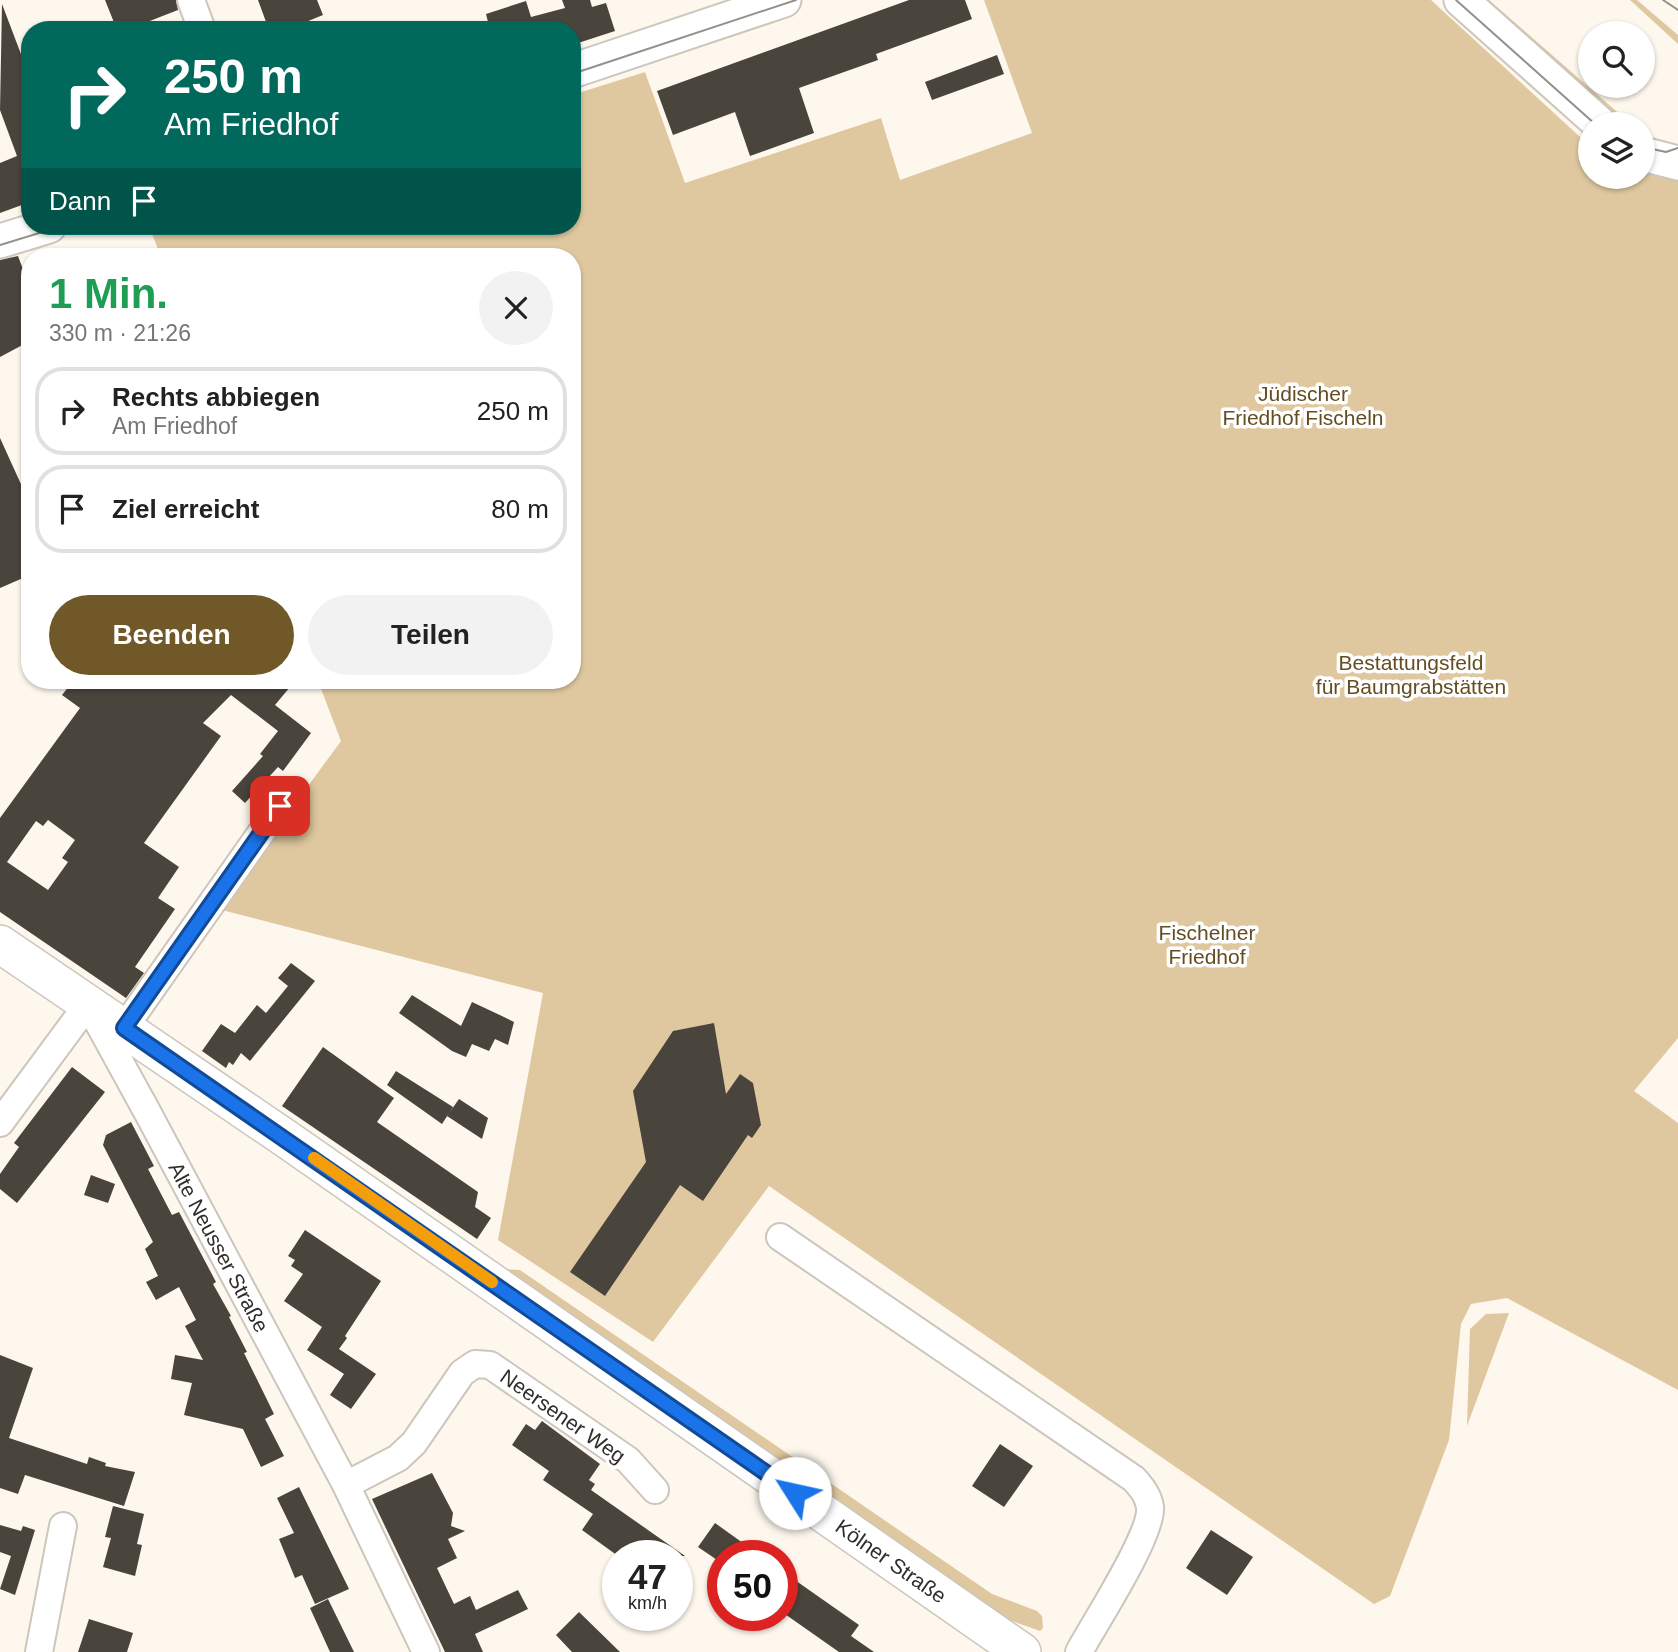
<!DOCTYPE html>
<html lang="de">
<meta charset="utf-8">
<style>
:root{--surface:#fff;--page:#f2f2f2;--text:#222;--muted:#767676;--line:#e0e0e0;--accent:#705828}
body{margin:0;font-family:Arial,sans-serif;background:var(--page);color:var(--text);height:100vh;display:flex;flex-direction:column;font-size:26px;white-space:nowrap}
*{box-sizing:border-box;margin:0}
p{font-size:23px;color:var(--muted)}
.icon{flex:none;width:38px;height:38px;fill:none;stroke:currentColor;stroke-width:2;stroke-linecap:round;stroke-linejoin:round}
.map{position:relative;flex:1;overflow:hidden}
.panel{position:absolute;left:21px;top:248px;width:560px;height:441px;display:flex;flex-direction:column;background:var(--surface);border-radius:28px;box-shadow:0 2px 5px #0004}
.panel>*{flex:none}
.banner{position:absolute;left:21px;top:21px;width:560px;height:214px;border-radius:28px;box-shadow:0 2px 5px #0004;background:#00695c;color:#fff;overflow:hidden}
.tools{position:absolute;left:1578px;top:21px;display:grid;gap:14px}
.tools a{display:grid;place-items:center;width:77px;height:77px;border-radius:50%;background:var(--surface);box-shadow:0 2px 5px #0004;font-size:35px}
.speed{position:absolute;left:602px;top:1540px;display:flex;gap:14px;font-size:35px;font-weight:700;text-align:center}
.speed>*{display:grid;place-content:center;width:91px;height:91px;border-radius:50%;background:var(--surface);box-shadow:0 2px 5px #0004;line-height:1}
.speed small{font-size:18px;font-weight:400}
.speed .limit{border:10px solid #d22;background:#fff;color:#111}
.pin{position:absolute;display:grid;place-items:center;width:60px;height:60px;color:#fff;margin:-30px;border-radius:14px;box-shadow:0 4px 10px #0006}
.me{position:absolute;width:77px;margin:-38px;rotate:305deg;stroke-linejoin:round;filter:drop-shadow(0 0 5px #0008)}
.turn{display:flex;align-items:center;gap:24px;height:147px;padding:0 28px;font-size:32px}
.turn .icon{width:91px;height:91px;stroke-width:2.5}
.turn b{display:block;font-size:49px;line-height:60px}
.then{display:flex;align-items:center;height:66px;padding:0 28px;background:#0003;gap:14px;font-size:26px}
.round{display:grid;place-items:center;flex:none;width:74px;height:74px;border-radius:37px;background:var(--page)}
.summary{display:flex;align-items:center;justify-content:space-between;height:119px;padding:0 28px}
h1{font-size:42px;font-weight:600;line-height:52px;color:#1e9e55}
.action{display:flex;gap:14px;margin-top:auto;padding:14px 28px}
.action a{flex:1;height:80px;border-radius:42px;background:var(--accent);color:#fff;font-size:28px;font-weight:600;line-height:80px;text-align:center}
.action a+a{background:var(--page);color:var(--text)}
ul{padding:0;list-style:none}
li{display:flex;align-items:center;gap:21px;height:88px;margin:0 14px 10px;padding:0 14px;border:4px solid var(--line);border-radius:28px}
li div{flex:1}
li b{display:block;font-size:26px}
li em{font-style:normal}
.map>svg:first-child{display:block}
.green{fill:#dfc89f}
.building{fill:#49443c;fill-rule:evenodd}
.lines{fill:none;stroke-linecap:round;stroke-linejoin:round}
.minor-casing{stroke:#ccc6bd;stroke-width:30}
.tertiary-casing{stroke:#ccc6bd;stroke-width:37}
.secondary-casing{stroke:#ccc6bd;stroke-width:40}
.minor{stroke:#fff;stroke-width:26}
.tertiary{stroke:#fff;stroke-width:33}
.secondary{stroke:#fff;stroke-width:37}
.tram{stroke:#94918a;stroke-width:2}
.route-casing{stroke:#114b97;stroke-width:18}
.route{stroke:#1a73e8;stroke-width:12}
.slow{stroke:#f59e0b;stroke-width:12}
.labels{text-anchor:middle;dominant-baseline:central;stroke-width:7;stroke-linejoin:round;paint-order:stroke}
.park-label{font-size:21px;fill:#644d20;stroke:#fff}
.street-label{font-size:21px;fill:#302e2a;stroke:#fff}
</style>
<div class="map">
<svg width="1678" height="1652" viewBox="0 0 1678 1652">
<rect width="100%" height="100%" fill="#fdf7ed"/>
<path class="green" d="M 984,0 L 1431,0 L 1591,147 L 1591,177 L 1643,177 L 1643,165 L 1678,172 L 1678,1038 L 1634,1091 L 1678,1123 L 1678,1390 L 1507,1298 L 1471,1304 L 1461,1324 L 1449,1440 L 1390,1596 L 1374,1604 L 769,1186 L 653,1342 L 498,1240 L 543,993 L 218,909 L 341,741 L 318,681 L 572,681 L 572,257 L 161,257 L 149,226 L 572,226 L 572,95 L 645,72 L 685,183 L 881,118 L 900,180 L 1032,133 Z
M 1476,0 L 1489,0 L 1631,124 L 1618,124 L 1601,113 Z
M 1630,0 L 1637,0 L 1678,35 L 1678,44 Z
M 492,1268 L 520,1270 L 992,1594 L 1037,1611 L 1042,1616 L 1043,1628 L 1040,1631 L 1001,1617 Z
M 1509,1313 L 1467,1426 L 1470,1329 L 1486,1314 Z"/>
<path class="building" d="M 105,0 L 176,0 L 178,10 L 142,24 L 144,30 L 117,30 Z
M 258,0 L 317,0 L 323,15 L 286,30 L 269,30 Z
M 562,0 L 590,0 L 592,7 L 606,3 L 615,31 L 572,45 L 572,30 L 490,30 L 486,14 L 526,1 L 531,17 L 565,8 Z
M 909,0 L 965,0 L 972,19 L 876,54 L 878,60 L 799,88 L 814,133 L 750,156 L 735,112 L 673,135 L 657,91 Z
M 2,4 L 30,78 L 30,202 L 0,213 L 0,163 L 17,156 L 0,110 Z
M 997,55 L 1004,74 L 932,100 L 925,82 Z
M 18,256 L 24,272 L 30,270 L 30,341 L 0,357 L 0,260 Z
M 0,438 L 30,504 L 30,575 L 0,588 Z
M 73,681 L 295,681 L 275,705 L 311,733 L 283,771 L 278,767 L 245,803 L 232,791 L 263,756 L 260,754 L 278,731 L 231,695 L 203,723 L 221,736 L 144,843 L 179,867 L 158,898 L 175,909 L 135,967 L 144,973 L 126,998 L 0,912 L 0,818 L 80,708 L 62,695 ZM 48,820 L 75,840 L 62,858 L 68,862 L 48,890 L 7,862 L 36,821 L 43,826 Z
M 291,963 L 315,981 L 250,1061 L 241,1053 L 233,1065 L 229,1062 L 226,1068 L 202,1051 L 221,1024 L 235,1033 L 257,1005 L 266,1013 L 288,986 L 278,978 Z
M 412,995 L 461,1026 L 472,1002 L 504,1017 L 514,1022 L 508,1045 L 495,1039 L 489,1051 L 472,1044 L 466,1057 L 452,1051 L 399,1013 Z
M 714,1023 L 726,1094 L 740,1074 L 753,1083 L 761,1125 L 752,1138 L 748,1135 L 703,1201 L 680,1185 L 605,1296 L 570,1272 L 646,1162 L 633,1091 L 673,1031 Z
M 323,1047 L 394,1098 L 377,1122 L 478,1192 L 475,1207 L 491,1218 L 477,1239 L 282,1106 Z
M 72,1067 L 105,1092 L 17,1203 L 0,1189 L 0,1174 L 19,1147 L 14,1143 Z
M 396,1071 L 453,1107 L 442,1124 L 387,1085 Z
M 459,1099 L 488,1118 L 482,1139 L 447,1116 Z
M 131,1122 L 154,1166 L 148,1169 L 172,1215 L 179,1212 L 216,1282 L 213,1284 L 231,1316 L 229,1317 L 247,1352 L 244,1353 L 274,1414 L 265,1419 L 284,1456 L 261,1467 L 243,1429 L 184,1415 L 192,1383 L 171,1379 L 175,1355 L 203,1360 L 185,1326 L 196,1320 L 179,1287 L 156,1300 L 146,1282 L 158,1276 L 145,1249 L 153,1242 L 103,1145 L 106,1135 Z
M 91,1175 L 115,1184 L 108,1203 L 84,1195 Z
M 305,1230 L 381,1281 L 345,1336 L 347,1338 L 339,1349 L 376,1374 L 351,1409 L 330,1395 L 344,1374 L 307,1350 L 322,1327 L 284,1301 L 303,1274 L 291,1266 L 295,1260 L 288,1256 Z
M 0,1355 L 33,1368 L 9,1438 L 87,1464 L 89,1457 L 106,1463 L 105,1466 L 135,1472 L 124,1506 L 25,1475 L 18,1494 L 0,1488 Z
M 542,1421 L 600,1464 L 589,1480 L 595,1484 L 591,1490 L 685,1556 L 618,1556 L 582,1530 L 593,1514 L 543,1480 L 549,1471 L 512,1445 L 526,1424 L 535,1430 Z
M 1000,1444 L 1033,1466 L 1004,1507 L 972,1486 Z
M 432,1473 L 453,1513 L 451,1526 L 465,1531 L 448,1539 L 457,1558 L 437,1568 L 454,1604 L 470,1596 L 476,1610 L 518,1590 L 528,1609 L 475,1634 L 483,1652 L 445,1652 L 372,1499 Z
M 299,1487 L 349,1589 L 315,1604 L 302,1575 L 295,1578 L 279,1539 L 294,1533 L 277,1498 Z
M 113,1506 L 144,1514 L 137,1544 L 142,1545 L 135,1576 L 103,1567 L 111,1538 L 105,1537 Z
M 715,1523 L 761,1556 L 723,1556 L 723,1564 L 698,1547 Z
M 0,1525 L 21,1531 L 23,1526 L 35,1530 L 15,1595 L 0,1589 L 11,1556 L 0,1552 Z
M 1211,1530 L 1253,1557 L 1227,1595 L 1186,1568 Z
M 782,1571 L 859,1625 L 851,1636 L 874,1652 L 839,1652 L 782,1612 Z
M 328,1599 L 354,1652 L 330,1652 L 310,1608 Z
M 579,1612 L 620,1652 L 572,1652 L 556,1635 Z
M 89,1619 L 133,1633 L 127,1652 L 78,1652 Z"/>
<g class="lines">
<defs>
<path id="minor" d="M 191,0 L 202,30
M 124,1028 L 280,806
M 142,1102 L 346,1485 L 426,1652
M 0,1123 L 88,1004 L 150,1117
M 780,1237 L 1134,1479 C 1142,1488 1148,1495 1150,1507 C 1153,1534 1094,1624 1079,1652
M 346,1485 L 398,1458 L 414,1443 L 462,1373 L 475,1364 L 490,1365 L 628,1460 L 655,1490
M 39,1652 L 63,1526"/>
<path id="tertiary" d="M 1461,0 L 1600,124
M 572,71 L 784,0
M 1643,154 L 1678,163
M 0,241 L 49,226"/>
<path id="secondary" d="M 0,944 L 285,1138 L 1022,1652"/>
</defs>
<use href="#minor" class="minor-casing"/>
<use href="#tertiary" class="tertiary-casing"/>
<use href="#secondary" class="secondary-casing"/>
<use href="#minor" class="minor"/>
<use href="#tertiary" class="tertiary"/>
<use href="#secondary" class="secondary"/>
<path class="tram" d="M 1456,0 L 1595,124
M 1663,0 L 1678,10
M 572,74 L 796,0
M 1643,147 L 1666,152 L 1678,148
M 0,245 L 62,226"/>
</g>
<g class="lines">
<defs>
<path id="route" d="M 280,806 L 124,1028 L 795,1493"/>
</defs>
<use href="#route" class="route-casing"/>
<use href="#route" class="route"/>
<path class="slow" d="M 314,1158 L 492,1282"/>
</g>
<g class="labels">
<g class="park-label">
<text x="1303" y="393">Jüdischer<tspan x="1303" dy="24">Friedhof Fischeln</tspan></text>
<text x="1411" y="662">Bestattungsfeld<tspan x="1411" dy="24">für Baumgrabstätten</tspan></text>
<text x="1207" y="932">Fischelner<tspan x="1207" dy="24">Friedhof</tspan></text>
</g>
<g class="street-label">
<text transform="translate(219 1247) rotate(62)">Alte Neusser Straße</text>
<text transform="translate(563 1416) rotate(35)">Neersener Weg</text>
<text transform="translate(891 1561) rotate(35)">Kölner Straße</text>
</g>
</g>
</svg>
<div class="tools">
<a><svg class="icon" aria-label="search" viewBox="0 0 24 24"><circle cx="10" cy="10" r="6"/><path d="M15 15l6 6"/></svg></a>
<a><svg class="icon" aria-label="layers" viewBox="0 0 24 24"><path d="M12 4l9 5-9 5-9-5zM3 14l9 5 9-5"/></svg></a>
</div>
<div class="speed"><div>47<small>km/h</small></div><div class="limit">50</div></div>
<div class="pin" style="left:280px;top:806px;background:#d93025"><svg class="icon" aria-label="arrive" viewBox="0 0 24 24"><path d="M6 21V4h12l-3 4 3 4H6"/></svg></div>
<svg class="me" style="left:795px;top:1493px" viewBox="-20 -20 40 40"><circle r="19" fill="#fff"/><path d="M0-13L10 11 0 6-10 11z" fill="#1a73e8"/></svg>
<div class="banner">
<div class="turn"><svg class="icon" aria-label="right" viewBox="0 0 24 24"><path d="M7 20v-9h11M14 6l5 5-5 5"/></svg><div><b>250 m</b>Am Friedhof</div></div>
<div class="then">Dann<svg class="icon" aria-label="arrive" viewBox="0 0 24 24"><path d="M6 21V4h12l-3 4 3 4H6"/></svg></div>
</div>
<section class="panel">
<div class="summary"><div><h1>1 Min.</h1><p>330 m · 21:26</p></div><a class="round"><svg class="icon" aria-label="close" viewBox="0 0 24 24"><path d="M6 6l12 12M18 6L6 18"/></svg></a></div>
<ul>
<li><svg class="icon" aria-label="right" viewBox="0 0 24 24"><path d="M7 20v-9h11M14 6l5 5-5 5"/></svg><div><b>Rechts abbiegen</b><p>Am Friedhof</p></div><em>250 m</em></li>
<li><svg class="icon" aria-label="arrive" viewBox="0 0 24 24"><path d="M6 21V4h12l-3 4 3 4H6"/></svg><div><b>Ziel erreicht</b></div><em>80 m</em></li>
</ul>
<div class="action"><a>Beenden</a><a>Teilen</a></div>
</section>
</div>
